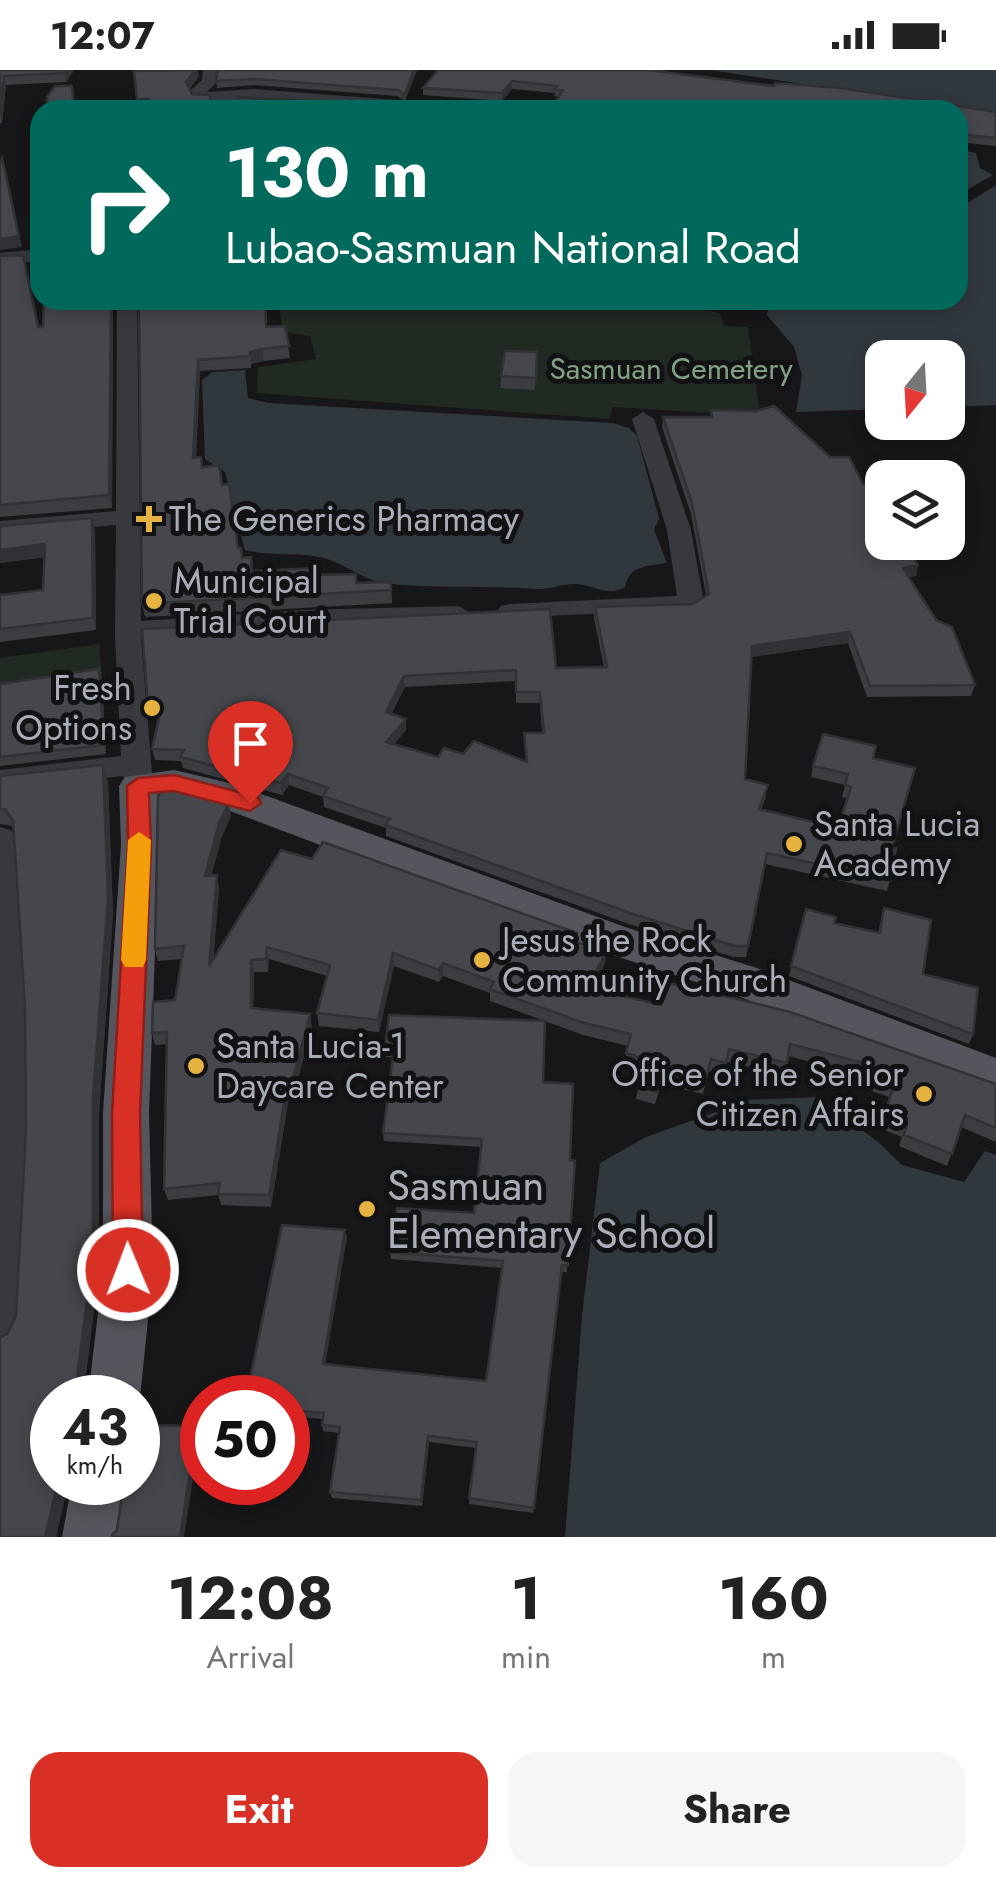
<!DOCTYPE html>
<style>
:root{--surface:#fff;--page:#f6f6f6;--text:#222;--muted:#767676;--accent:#d93025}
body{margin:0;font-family:Jost,sans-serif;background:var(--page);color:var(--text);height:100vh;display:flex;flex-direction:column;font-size:38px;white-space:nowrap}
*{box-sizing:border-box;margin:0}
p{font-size:32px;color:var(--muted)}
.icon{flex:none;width:55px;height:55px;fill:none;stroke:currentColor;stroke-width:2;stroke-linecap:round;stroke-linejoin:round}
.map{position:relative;height:1467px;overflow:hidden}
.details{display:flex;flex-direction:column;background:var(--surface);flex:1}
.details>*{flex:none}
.banner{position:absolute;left:30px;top:30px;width:938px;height:210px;border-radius:30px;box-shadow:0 5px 15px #0003;background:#00695c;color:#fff;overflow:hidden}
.needle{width:65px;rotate:198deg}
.fabs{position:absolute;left:865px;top:270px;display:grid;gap:20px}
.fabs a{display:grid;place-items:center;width:100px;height:100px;border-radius:20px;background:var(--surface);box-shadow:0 5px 15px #0003;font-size:50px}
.speed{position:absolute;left:30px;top:1305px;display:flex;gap:20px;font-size:50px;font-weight:700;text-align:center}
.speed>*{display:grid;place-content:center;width:130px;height:130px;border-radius:50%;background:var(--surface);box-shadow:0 5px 15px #0003;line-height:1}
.speed small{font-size:25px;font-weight:400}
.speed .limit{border:15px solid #d22;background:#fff;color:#111}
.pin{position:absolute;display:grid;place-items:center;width:85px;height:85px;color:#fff;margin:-102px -42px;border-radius:50% 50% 50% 0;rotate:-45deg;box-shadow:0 0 10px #0007}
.pin .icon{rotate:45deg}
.me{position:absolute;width:110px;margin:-55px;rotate:359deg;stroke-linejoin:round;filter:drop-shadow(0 0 8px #0008)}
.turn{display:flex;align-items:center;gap:35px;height:210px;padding:0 30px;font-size:45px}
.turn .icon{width:130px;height:130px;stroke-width:2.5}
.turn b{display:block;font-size:70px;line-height:85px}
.eta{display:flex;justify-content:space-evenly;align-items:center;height:170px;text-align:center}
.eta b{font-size:60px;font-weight:700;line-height:70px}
.cta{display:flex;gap:20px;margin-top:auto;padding:20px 30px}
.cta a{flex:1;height:115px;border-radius:30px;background:var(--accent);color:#fff;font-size:40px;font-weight:700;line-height:115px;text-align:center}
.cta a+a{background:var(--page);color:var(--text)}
.status{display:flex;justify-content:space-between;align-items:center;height:70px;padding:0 50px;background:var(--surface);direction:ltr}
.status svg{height:28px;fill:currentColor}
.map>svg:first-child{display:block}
.green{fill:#212923}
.water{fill:#30383e}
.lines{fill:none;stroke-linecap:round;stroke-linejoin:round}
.minor{fill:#38393e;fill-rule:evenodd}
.major{fill:#55565d;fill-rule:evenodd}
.wall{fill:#3c3d41;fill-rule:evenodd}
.shaded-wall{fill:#313235}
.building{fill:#46474c;stroke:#313235;stroke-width:2.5;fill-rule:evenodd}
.route{fill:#d93025;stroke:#8d1f18;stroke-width:2.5}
.slow{fill:#f59e0b}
.poi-dot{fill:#e6b342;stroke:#121214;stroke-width:4}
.labels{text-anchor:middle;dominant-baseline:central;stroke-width:10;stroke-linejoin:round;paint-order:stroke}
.far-park-label{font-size:30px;fill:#83a285;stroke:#121214}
.poi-label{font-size:35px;fill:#aaaeb8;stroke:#121214;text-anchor:start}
.near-poi-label{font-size:42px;fill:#aaaeb8;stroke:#121214;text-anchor:start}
</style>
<div class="status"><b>12:07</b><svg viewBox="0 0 49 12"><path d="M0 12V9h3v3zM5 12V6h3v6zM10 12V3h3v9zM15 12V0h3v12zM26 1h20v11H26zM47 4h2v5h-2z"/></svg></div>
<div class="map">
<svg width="996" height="1467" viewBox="0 0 996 1467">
<rect width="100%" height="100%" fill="#171719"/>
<path class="green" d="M 278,230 L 637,230 L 720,243 L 724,256 L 748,257 L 760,346 L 612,337 L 610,349 L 257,323 L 258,297 L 316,289 L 310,266 L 283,262 Z
M 99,574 L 102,605 L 0,620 L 0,588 Z"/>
<path class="water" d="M 711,0 L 996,0 L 996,44 Z
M 958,79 L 976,83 L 980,98 L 993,105 L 958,125 Z
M 996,115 L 996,335 L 948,337 L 948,288 L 882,288 L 882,339 L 796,342 L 802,305 L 794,277 L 767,245 L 768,238 L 781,230 L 958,230 L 958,139 Z
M 245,300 L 248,328 L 268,333 L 612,353 L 629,358 L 637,366 L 659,448 L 654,460 L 667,493 C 648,496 629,495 625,517 C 605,528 595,514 574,514 C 562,514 549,520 536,519 C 489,515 440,519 391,514 C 361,512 344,490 314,486 C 291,482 268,486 245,480 L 225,402 L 205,389 L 202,310 L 212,302 Z
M 818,1027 L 878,1072 L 902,1095 L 964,1112 L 985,1081 L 996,1085 L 996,1467 L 565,1467 L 582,1246 L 600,1093 L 646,1067 L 749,1030 Z"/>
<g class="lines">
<path class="minor" d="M 203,0 L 217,0 L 217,12 L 207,22 L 254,19 L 397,30 L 405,35 L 397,40 L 254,29 L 200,32 L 195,30 L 191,20 L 202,10 Z
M 40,179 L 40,191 L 0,195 L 0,183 Z
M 117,230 L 137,230 L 141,551 L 303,540 L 459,536 L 472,544 L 459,552 L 303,556 L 141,567 L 153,716 L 148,723 L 138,727 L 128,723 L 123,706 L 0,720 L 0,700 L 121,686 L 115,566 L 116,455 L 0,465 L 0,451 L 116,441 Z
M 643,342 L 654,349 L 691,460 L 704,533 L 700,539 L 501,548 L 497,542 L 501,536 L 510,534 L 677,526 L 667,460 L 632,349 Z
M 0,757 L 11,760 L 15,768 C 31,932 34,1095 20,1260 L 14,1274 L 0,1280 Z"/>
<path class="major" d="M 174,700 L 234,714 L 628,858 L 757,898 L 996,988 L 996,1026 L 730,923 L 603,882 L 214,735 L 174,726 L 157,728 L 159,774 L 149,1043 L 153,1200 L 140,1328 L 138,1335 L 138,1328 L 88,1328 L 103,1200 L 103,1043 L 121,774 L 119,716 L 125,707 Z
M 72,1412 L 127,1412 L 118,1467 L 62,1467 Z"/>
</g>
<path class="wall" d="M 0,0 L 74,0 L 66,12 L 6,15 L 2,53 L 0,54 Z
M 218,0 L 417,0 L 405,31 L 397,26 L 254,15 L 217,18 L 216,11 Z
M 438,0 L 774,16 L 996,42 L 996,76 L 958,72 L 958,40 L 553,40 L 553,35 L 558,27 L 554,26 L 555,23 L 512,19 L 502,31 L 423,25 L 423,18 Z
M 237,27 L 400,36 L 400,40 L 306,40 L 238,34 Z
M 0,186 L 38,257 L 43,257 L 44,230 L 113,230 L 112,438 L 0,447 Z
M 139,230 L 266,230 L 267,257 L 285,256 L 290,288 L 263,291 L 251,294 L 251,298 L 200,301 L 196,388 L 222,415 L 238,478 L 243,488 L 253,500 L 314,498 L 315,505 L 356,513 L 391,512 L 392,533 L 145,547 L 142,534 Z
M 537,282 L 535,320 L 501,318 L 501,306 Z
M 711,340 L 830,387 L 863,414 L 918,495 L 916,506 L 909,507 L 975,615 L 971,626 L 867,627 L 848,573 L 751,587 L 745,709 L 766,726 L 761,740 L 838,758 L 848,728 L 842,727 L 845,715 L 811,707 L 813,696 L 873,688 L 892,777 L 890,810 L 887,821 L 765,794 L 746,887 L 733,887 L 629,854 L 386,766 L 386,758 L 324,737 L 323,727 L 289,715 L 282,725 L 183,698 L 181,691 L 155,690 L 152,679 L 159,646 L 151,646 L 148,635 L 142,559 L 556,598 L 604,597 L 594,548 L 595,537 L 693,534 L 706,525 L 691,444 L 662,357 L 663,347 L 711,347 ZM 516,611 L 516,633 L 540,633 L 542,663 L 524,663 L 526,691 L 463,684 L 438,687 L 394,674 L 406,660 L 406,649 L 391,644 L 405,617 Z
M 0,456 L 95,461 L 96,560 L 0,572 L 0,525 L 43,520 L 44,487 L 0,493 Z
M 102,608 L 106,684 L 0,696 L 0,614 Z
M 0,706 L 108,712 L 113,844 L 99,1043 L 99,1200 L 84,1320 L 60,1420 L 65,1428 L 56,1467 L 7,1264 L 16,1246 L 26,1060 L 25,936 L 13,759 L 12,756 L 0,754 Z
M 231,746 L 222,766 L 211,805 L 217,805 L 219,818 L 213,888 L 281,780 L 577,863 L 576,872 L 606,881 L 605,893 L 593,919 L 996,1014 L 996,1072 L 961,1057 L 947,1096 L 899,1076 L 902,1067 L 879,1058 L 889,1027 L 860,1017 L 864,1006 L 788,986 L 784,1005 L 727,992 L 724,1005 L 708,1001 L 703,1024 L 661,1014 L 655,1034 L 636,1029 L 642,1000 L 624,995 L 628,976 L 583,965 L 490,931 L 490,923 L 443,906 L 439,912 L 394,896 L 379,962 L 319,956 L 317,943 L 327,906 L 269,889 L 268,902 L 254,902 L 253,939 L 312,957 L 293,1027 L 289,1027 L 271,1137 L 221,1135 L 218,1125 L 168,1130 L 164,1119 L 167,974 L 155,975 L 152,963 L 175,930 L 182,889 L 158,891 L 155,879 Z
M 884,838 L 923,904 L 973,964 L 969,974 L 789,906 L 806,839 L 834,853 L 878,863 Z
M 389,945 L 543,1012 L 570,1090 L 575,1091 L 567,1202 L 561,1202 L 533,1443 L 469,1434 L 476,1378 L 429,1372 L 422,1436 L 332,1428 L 330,1422 L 339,1363 L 323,1361 L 322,1355 L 323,1349 L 288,1346 L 288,1328 L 345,1160 L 347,1167 L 325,1294 L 486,1311 L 502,1198 L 391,1189 L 390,1182 L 474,1143 L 481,1077 L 384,1071 L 383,1063 L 393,987 L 386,987 L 385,979 Z"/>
<path class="shaded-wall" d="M 65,0 L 74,0 L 66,12 L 64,3 Z
M 195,0 L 198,0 L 199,7 L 188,21 L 186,12 Z
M 414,0 L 417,0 L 405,31 L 405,24 Z
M 4,6 L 6,15 L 2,53 L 0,42 Z
M 512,11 L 512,19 L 502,31 L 502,23 Z
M 149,29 L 150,39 L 139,40 L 137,30 Z
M 5,98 L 22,177 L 0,180 L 0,169 Z
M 111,230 L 113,230 L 112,438 L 109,425 Z
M 262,279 L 263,291 L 251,294 L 250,282 Z
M 198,290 L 200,301 L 195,400 L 193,388 Z
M 92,448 L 95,461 L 96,560 L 93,548 Z
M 45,474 L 48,487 L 0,493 L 0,480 Z
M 918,495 L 916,506 L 901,509 L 903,498 Z
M 850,562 L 848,573 L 750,587 L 752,576 Z
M 99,599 L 102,608 L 106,684 L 104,675 Z
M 404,606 L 405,617 L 387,653 L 386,642 Z
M 406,649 L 406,660 L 387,683 L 386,672 Z
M 103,695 L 108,712 L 113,844 L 99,1043 L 99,1200 L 83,1328 L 72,1328 L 93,1027 Z
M 288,704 L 289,715 L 282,725 L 280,713 Z
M 229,733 L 231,746 L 222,766 L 208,818 L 205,806 L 219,753 Z
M 217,805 L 219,818 L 212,908 L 209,896 Z
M 267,877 L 269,889 L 268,902 L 266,889 Z
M 606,881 L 605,893 L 588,930 L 589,918 Z
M 393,883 L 394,896 L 379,962 L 378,950 Z
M 251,890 L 254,902 L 253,951 L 251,938 Z
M 443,893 L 443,906 L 439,912 L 439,900 Z
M 310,944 L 312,957 L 293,1027 L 291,1016 Z
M 287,1015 L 289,1027 L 271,1137 L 269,1125 Z
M 345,1160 L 347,1167 L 324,1301 L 323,1294 Z
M 197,1356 L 200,1364 L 184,1467 L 180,1467 Z
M 428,1366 L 429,1372 L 422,1436 L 421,1430 Z
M 52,1406 L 52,1412 L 62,1412 L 60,1420 L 65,1428 L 56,1467 L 45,1467 Z"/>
<path class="building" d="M 0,0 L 65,0 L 64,3 L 4,6 L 0,42 Z
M 195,0 L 186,12 L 192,24 L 210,25 L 211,40 L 146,40 L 149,29 L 137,30 L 134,1 Z
M 218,0 L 414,0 L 405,24 L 397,20 L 254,9 L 216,11 Z
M 438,0 L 648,0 L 774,16 L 775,13 L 841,18 L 996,42 L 996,68 L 958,64 L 958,40 L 591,40 L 553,35 L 563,20 L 555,19 L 557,16 L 512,11 L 502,23 L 423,18 Z
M 55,16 L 72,16 L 74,40 L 47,40 L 47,27 Z
M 237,27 L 400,36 L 399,40 L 374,40 Z
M 2,88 L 19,166 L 0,169 L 0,91 Z
M 23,185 L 38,257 L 43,257 L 44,230 L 111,230 L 109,425 L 0,435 L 0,186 Z
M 139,230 L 265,230 L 266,257 L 285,256 L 289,276 L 262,279 L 250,282 L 250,286 L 198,290 L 193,388 L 201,387 L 202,397 L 219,395 L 222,415 L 229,414 L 238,478 L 241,478 L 242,488 L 251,487 L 252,501 L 314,498 L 314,505 L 356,504 L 356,513 L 391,512 L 391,520 L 142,534 Z
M 505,281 L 537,282 L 536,308 L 501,306 Z
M 774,336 L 830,387 L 849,387 L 863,414 L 870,414 L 882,434 L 882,472 L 905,472 L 918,495 L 903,498 L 936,550 L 952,557 L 975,615 L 870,616 L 850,562 L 752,576 L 745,709 L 768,715 L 759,739 L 838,758 L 851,717 L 845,715 L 848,704 L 813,696 L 823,664 L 876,676 L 873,688 L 915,698 L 892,777 L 896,778 L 890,810 L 767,783 L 748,876 L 735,876 L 630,843 L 385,755 L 390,749 L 323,726 L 328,718 L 288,704 L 280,713 L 180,687 L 184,680 L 152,679 L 162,634 L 148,635 L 142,559 L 550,539 L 556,598 L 607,597 L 595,537 L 693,534 L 709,524 L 692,433 L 663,347 L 712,347 L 711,340 L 756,341 ZM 516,600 L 516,622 L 540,622 L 544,663 L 524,663 L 527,692 L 474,671 L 463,684 L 444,678 L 438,687 L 386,672 L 406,649 L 386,642 L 404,606 Z
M 92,448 L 93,548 L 0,559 L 0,525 L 43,520 L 45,474 L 0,480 L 0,456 Z
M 99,599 L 104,675 L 0,687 L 0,614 Z
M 103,695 L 108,828 L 93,1027 L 93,1185 L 77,1307 L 72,1328 L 52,1328 L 52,1406 L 50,1415 L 57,1416 L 45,1467 L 0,1467 L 0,1267 L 7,1264 L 16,1246 L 26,1060 L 25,936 L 13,751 L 6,740 L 0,739 L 0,706 Z
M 171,717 L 229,733 L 219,753 L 205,806 L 217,805 L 209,896 L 281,780 L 312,789 L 323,772 L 577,863 L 573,871 L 606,881 L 589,918 L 661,935 L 668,913 L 737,929 L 790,942 L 996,1014 L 996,1058 L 965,1045 L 952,1084 L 904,1065 L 907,1055 L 884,1047 L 894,1015 L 864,1005 L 868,994 L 790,974 L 787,993 L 729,979 L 726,993 L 711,989 L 705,1012 L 662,1002 L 657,1022 L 638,1017 L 645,989 L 626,983 L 631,964 L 584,953 L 490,919 L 494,912 L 443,893 L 439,900 L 393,883 L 378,950 L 317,943 L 330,895 L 267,877 L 266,889 L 251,890 L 251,938 L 310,944 L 291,1016 L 287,1015 L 269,1125 L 218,1124 L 220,1113 L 164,1119 L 167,962 L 152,963 L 153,932 L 175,930 L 184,876 L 155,879 L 158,726 L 162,718 Z
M 884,838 L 931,850 L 923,904 L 978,918 L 973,964 L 791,896 L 806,839 L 836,847 L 834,853 L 880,863 Z
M 389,945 L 545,951 L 543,1012 L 573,1014 L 570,1090 L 575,1091 L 568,1195 L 562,1195 L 534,1438 L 469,1428 L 477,1372 L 428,1366 L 421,1430 L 330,1422 L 340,1357 L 322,1355 L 324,1343 L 288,1340 L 288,1328 L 246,1328 L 282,1155 L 345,1160 L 323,1294 L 486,1311 L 503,1191 L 390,1182 L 397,1138 L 474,1143 L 482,1069 L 383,1063 L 394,979 L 385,979 Z
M 138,1355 L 197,1356 L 180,1467 L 112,1467 L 113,1464 L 117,1460 L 124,1412 L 138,1412 Z"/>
<path class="route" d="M 174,705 L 258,727 L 261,733 L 250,741 L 174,721 L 149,723 L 151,774 L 140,1043 L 143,1200 L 139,1210 L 128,1214 L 117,1210 L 113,1200 L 112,1043 L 128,774 L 127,716 L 138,708 Z"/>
<path class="slow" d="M 139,762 L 151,770 L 146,890 L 143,897 L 125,897 L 121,890 L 128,770 Z"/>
<g class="poi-dot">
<path d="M144 434h10v10h10v10h-10v10h-10v-10h-10v-10h10z"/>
<circle cx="154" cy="531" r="10"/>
<circle cx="152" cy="638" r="10"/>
<circle cx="794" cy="774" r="10"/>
<circle cx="482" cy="890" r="10"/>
<circle cx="196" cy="996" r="10"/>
<circle cx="924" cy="1024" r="10"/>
<circle cx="367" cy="1139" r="10"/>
</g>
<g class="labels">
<g class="far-park-label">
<text x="671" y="298">Sasmuan Cemetery</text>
</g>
<g class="poi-label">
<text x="169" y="449">The Generics Pharmacy</text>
<text x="174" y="511">Municipal<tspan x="174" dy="40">Trial Court</tspan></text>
<text x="132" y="618" text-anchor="end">Fresh<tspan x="132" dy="40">Options</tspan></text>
<text x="814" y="754">Santa Lucia<tspan x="814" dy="40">Academy</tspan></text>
<text x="502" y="870">Jesus the Rock<tspan x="502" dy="40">Community Church</tspan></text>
<text x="216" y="976">Santa Lucia-1<tspan x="216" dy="40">Daycare Center</tspan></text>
<text x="904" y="1004" text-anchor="end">Office of the Senior<tspan x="904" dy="40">Citizen Affairs</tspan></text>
</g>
<g class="near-poi-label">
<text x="387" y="1115">Sasmuan<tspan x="387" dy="48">Elementary School</tspan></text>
</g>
</g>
</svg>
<div class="fabs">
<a><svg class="needle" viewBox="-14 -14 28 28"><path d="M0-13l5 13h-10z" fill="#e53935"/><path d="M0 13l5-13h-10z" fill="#767676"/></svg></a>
<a><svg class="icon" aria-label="layers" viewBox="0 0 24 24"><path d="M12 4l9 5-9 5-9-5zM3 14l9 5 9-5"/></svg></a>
</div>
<div class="speed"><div>43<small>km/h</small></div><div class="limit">50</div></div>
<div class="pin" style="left:250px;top:733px;background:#d93025"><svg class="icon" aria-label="arrive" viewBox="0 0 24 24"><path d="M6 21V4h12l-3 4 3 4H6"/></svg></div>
<svg class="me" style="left:128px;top:1200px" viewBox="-20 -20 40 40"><circle r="17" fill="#d93025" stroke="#fff" stroke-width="3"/><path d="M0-11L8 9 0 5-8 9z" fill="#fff"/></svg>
<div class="banner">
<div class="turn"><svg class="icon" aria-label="right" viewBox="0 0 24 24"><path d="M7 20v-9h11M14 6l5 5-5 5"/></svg><div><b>130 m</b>Lubao-Sasmuan National Road</div></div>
</div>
</div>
<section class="details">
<div class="eta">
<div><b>12:08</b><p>Arrival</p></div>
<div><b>1</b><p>min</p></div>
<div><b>160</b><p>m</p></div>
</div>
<div class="cta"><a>Exit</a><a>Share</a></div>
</section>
